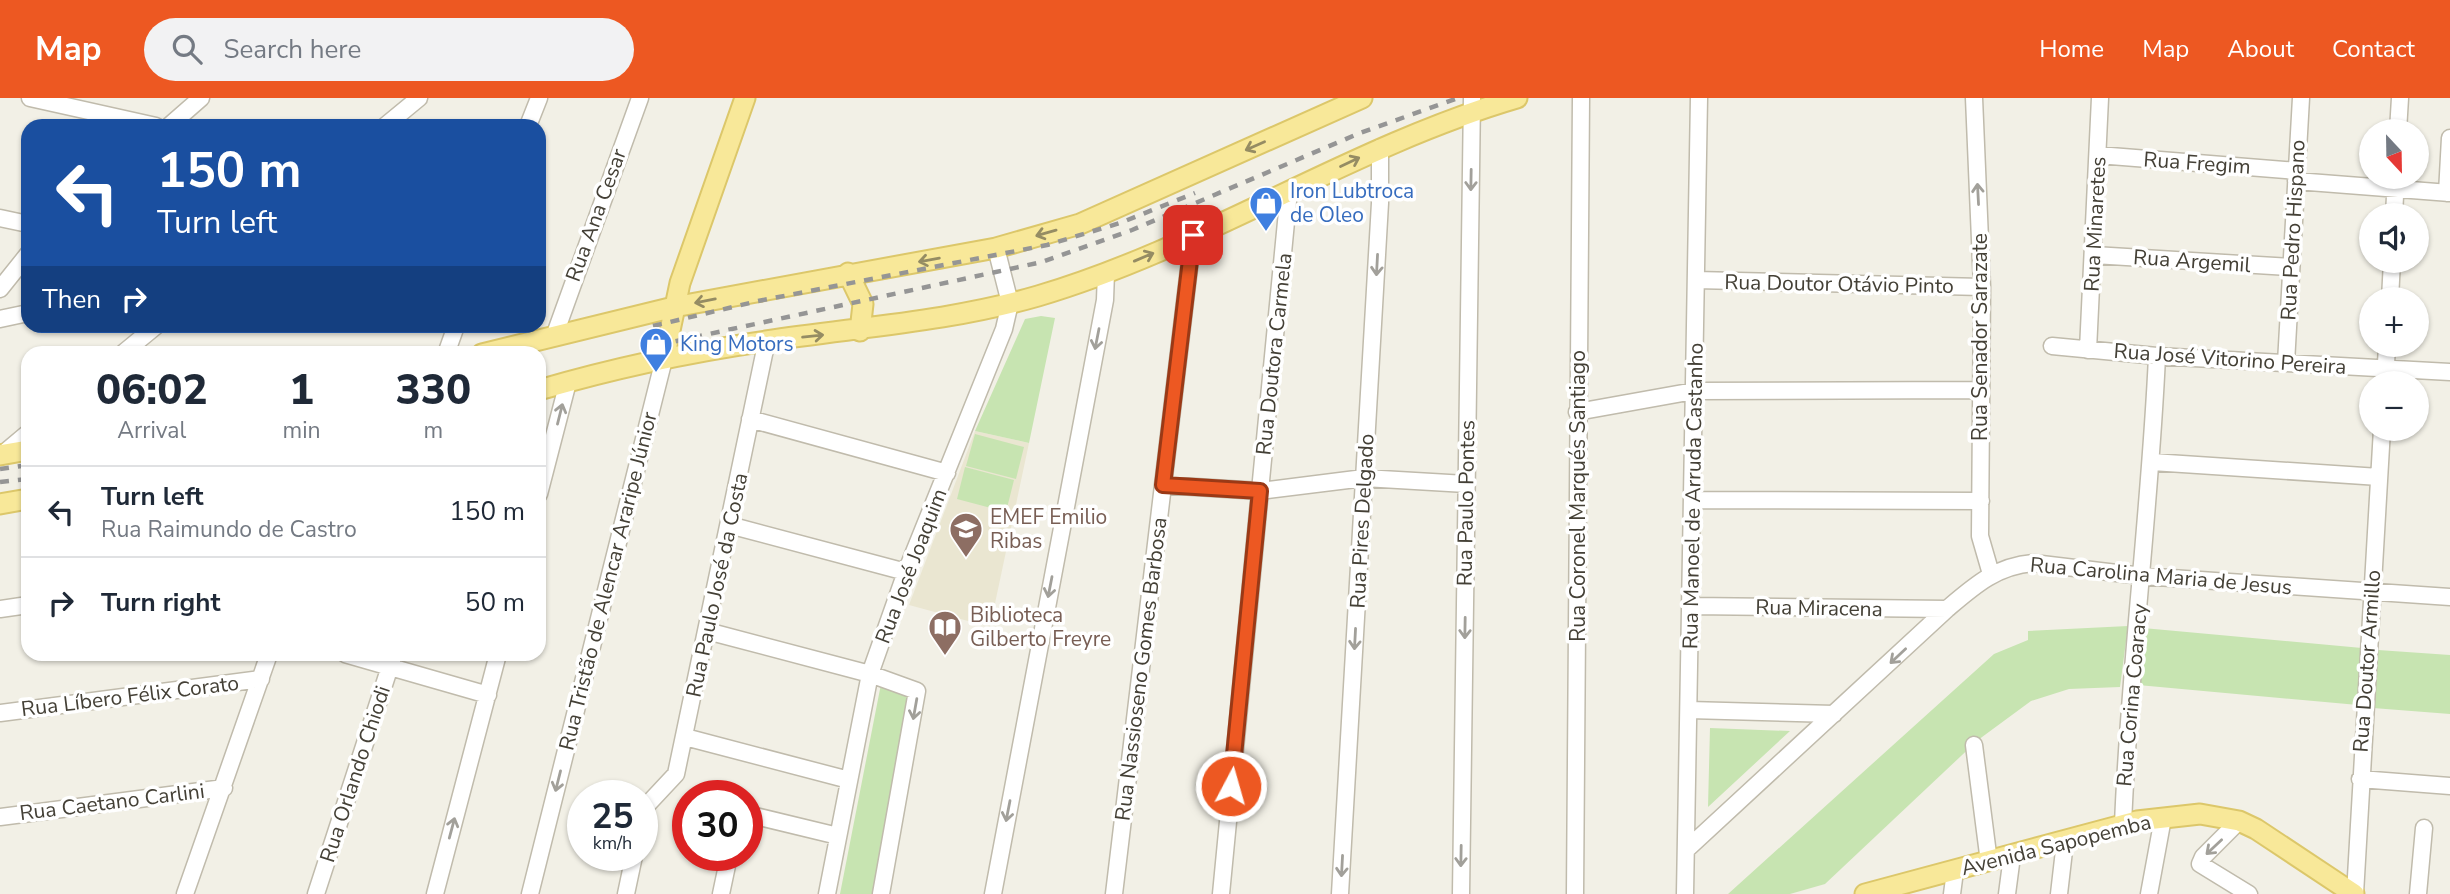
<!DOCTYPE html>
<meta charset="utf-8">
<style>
:root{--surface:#fff;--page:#f2f2f3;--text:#1f2937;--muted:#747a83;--line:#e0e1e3;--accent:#ed5822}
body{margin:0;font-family:"Nunito Sans",sans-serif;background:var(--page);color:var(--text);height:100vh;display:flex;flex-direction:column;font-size:26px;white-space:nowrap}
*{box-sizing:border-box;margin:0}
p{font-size:23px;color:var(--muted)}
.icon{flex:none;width:38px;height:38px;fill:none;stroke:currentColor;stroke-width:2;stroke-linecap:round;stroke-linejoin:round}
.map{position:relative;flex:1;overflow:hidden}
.details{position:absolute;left:21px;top:248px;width:525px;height:315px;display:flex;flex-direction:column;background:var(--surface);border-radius:21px;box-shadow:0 2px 5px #0004}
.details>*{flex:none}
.hud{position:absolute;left:21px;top:21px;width:525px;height:214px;border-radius:21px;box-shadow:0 2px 5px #0004;background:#1a4fa0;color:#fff;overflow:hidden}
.needle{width:46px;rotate:158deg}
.tools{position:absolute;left:2359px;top:21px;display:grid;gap:14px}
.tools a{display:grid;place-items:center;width:70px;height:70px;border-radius:50%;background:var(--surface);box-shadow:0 2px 5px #0004;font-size:35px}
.speed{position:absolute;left:567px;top:682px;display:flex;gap:14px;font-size:35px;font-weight:700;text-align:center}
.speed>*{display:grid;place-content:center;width:91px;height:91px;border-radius:50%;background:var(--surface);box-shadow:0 2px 5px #0004;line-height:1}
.speed small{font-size:18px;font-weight:400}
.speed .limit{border:10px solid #d22;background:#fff;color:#111}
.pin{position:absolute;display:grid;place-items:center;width:60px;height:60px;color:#fff;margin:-30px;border-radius:14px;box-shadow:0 4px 10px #0006}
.me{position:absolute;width:77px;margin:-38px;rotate:6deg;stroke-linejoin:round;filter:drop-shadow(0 0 5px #0008)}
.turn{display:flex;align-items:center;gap:24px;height:147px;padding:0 21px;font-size:32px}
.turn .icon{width:91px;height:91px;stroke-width:2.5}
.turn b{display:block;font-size:49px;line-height:60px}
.then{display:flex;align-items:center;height:66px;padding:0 21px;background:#0003;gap:14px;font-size:26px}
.eta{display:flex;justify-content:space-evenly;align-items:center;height:119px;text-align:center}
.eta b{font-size:42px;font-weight:800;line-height:49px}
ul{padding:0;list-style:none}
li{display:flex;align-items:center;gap:21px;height:91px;padding:0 21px;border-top:2px solid var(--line)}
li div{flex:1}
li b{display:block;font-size:26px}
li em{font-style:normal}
header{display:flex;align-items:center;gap:42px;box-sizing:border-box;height:98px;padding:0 35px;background:var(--accent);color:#fff}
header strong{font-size:33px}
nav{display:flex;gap:38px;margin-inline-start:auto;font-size:24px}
.search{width:490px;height:63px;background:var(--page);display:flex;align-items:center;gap:18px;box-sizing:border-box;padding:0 24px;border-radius:38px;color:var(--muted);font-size:26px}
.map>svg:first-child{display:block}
.education{fill:#eae6d1}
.green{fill:#c7e4b1}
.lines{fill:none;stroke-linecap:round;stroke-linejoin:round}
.minor-casing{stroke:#c0bbac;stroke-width:19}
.major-casing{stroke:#dcc76a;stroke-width:23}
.minor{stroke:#fff;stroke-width:16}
.major{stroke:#f8e899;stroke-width:19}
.rail{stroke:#959595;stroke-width:4.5;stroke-dasharray:9 9;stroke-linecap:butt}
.oneway{stroke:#958c63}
.oneway2{stroke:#a2a09a}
.route-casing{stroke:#9a3916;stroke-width:18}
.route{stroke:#ed5822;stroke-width:12}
.labels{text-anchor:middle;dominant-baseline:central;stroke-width:7;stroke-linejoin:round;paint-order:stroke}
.street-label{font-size:21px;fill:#444036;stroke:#fff}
.shop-label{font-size:21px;fill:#366cbe;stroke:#fff;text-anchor:start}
.education-label{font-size:21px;fill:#785e54;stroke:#fff;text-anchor:start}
</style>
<header>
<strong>Map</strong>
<div class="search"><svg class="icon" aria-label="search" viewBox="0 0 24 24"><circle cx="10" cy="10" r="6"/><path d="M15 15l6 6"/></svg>Search here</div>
<nav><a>Home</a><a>Map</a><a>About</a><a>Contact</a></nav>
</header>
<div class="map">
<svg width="2450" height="796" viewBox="0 0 2450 796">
<rect width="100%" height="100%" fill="#f2f0e6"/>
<path class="education" d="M 975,333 L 1029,345 L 990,529 L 909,507 Z"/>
<path class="green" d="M 1041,218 L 1055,220 L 1029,345 L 975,333 L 1025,221 Z
M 975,336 L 1024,349 L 1016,381 L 966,368 Z
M 965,369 L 1014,382 L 1006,414 L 957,401 Z
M 2128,528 L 2120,589 L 2069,591 L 2031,603 L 1978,642 L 1825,786 L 1790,796 L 1728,796 L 1994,556 L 2028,542 L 2028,533 Z
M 2143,530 L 2362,550 L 2358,607 L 2138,587 Z
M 2378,552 L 2450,557 L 2450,616 L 2373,610 Z
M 881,586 L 912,599 L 872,796 L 840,796 Z
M 1710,630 L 1790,633 L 1708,709 Z"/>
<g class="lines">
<defs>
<path id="minor" d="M 30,0 L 156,28
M 1974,0 L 1982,189 L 1980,438 L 1991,476
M 169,28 L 201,0
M 385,28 L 419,0
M 528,28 L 539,0
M 2398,33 L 2400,0
M 2098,57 L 2297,73
M 2296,83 L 2450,95
M 2447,95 L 2450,40
M 2394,117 L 2396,79
M 0,120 L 28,126
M 2094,157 L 2290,169
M 1696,182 L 1982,189
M 0,191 L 28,156
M 2390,201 L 2392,163
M 0,221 L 28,215
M 555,236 L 640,0
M 2052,248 L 2157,258 L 2450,274
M 2088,252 L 2100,0
M 122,256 L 156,228
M 446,256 L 456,228
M 2286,265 L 2301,0
M 2385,285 L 2387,247
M 1577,314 L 1694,293 L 1980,292
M 750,321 L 947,375
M 3,356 L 28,335
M 2152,364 L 2379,379
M 1163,387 L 1260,393 L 1364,380 L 1466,386
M 539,396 L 568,284
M 1692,402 L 1981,403
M 729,427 L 906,474
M 1691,508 L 1947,511
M 0,511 L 28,507
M 707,533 L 870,576 L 917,593 L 881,796
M 345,556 L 488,597
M 1689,612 L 1834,616
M 0,615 L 261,581
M 685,639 L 849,682
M 1974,647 L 1989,764
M 2360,681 L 2450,688
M 747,716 L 838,738
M 0,719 L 224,690
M 642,720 L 647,707 L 676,676 L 767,242
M 2239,723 L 2203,759 L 2200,766 L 2249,796
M 2123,727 C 2129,570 2150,415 2157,258
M 1686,752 L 1947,511 C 1974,488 1996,468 2033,465 L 2142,478 L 2450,499
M 185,796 L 269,556
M 316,796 L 394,556
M 435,796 L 498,556
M 530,796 L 664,261
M 626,796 L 634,758
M 721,796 L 729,758
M 827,796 L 870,576 L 906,474 L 1004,231 L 1010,205 L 996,150
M 993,796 L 1105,202 L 1106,174
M 1114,796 L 1193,137
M 1221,796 L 1289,93
M 1340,796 L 1380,105 L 1380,50
M 1461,796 L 1472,0
M 1575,796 L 1581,0
M 1685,796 L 1699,0
M 1952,796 L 1955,773
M 2007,796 L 2012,758
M 2059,796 L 2065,744
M 2149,796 L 2163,720
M 2355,796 L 2382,331
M 2418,796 L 2424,730"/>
<path id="major" d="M 848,175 L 863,206 L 860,233
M 482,256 L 674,209 L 996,150 L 1080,126 L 1362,0
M 664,261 L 680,185 L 745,0
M 539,292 C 614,270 690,254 766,243 C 858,229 948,224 1038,198 C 1204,149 1350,49 1517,0
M 0,357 L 28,352
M 0,406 L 28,401
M 1865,796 L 2137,723 L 2200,716 L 2239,723 L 2256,731 L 2354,796"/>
</defs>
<use href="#minor" class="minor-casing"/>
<use href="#major" class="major-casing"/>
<use href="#minor" class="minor"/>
<use href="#major" class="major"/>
<path class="rail" d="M 653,228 L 758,203 L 1047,147 L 1120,125 L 1195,95
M 658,247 L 1042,164 L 1132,132 L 1360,35 L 1458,0
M 0,371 L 28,367
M 0,384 L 28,381"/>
</g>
<defs><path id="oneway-shaft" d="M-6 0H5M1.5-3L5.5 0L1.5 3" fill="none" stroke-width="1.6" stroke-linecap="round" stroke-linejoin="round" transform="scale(1.75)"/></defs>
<g class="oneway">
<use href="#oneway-shaft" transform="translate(1255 48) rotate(156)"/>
<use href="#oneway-shaft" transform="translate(1350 64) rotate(-25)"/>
<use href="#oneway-shaft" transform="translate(1046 135) rotate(164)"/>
<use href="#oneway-shaft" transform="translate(1144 159) rotate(-23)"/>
<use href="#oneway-shaft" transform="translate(929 162) rotate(170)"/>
<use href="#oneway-shaft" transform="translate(705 203) rotate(169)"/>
<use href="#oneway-shaft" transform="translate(813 238) rotate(-6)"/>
</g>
<g class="oneway2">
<use href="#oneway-shaft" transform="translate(1471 82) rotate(91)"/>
<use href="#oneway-shaft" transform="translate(1978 96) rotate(-93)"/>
<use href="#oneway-shaft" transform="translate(1377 167) rotate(93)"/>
<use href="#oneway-shaft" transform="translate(1097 241) rotate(101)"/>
<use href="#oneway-shaft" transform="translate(560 316) rotate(-76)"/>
<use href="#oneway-shaft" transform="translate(1050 489) rotate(101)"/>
<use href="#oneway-shaft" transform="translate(1465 530) rotate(91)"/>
<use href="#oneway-shaft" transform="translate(1355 541) rotate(93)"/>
<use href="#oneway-shaft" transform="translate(1898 558) rotate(137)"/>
<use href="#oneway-shaft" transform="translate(915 611) rotate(100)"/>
<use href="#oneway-shaft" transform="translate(558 683) rotate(104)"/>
<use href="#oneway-shaft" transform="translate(1008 713) rotate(101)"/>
<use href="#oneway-shaft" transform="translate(452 730) rotate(-75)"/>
<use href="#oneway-shaft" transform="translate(2214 749) rotate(137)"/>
<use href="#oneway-shaft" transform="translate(1461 758) rotate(91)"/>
<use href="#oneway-shaft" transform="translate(1342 768) rotate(93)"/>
</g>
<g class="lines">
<defs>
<path id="route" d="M 1193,137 L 1163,387 L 1260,393 L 1231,688"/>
</defs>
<use href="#route" class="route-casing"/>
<use href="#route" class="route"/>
</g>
<defs>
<symbol id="shop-pin" viewBox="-11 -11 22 30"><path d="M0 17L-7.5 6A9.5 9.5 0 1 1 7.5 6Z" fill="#3f7fe0" stroke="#fff"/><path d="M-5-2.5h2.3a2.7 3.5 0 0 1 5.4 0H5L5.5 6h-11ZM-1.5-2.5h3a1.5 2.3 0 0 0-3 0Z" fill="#fff"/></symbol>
<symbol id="school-pin" viewBox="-11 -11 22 30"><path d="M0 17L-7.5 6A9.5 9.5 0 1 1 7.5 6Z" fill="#8d6e63" stroke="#fff"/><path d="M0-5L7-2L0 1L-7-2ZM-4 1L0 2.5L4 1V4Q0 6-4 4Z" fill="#fff"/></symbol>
<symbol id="library-pin" viewBox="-11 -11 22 30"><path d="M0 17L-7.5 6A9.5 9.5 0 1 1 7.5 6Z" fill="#8d6e63" stroke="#fff"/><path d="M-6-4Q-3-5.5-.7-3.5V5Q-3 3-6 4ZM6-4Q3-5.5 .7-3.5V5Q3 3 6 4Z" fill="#fff"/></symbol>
</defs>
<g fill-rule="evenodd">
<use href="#shop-pin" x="1247" y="86" width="38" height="52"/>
<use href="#shop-pin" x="637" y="227" width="38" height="52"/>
<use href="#school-pin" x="947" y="412" width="38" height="52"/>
<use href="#library-pin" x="926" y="510" width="38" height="52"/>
</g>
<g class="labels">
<g class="street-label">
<text transform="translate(2197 65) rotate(4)">Rua Fregim</text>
<text transform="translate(596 117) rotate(-70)">Rua Ana Cesar</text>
<text transform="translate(2095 126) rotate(-87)">Rua Minaretes</text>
<text transform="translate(2293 132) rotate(-87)">Rua Pedro Hispano</text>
<text transform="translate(2192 163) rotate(4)">Rua Argemil</text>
<text transform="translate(1839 186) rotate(1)">Rua Doutor Otávio Pinto</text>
<text transform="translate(1980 239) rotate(-90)">Rua Senador Sarazate</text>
<text transform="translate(1274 256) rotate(-84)">Rua Doutora Carmela</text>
<text transform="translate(2230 261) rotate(4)">Rua José Vitorino Pereira</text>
<text transform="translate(1578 398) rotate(-90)">Rua Coronel Marqués Santiago</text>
<text transform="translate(1693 398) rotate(-89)">Rua Manoel de Arruda Castanho</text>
<text transform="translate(1466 405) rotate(-89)">Rua Paulo Pontes</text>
<text transform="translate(1362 423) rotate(-87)">Rua Pires Delgado</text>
<text transform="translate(911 468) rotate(-69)">Rua José Joaquim</text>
<text transform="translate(2161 478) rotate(5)">Rua Carolina Maria de Jesus</text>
<text transform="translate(608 483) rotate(-76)">Rua Tristão de Alencar Araripe Júnior</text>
<text transform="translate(717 487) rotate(-78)">Rua Paulo José da Costa</text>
<text transform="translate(1819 510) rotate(1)">Rua Miracena</text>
<text transform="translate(2367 563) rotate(-86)">Rua Doutor Armillo</text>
<text transform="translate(1141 571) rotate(-83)">Rua Nassioseno Gomes Barbosa</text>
<text transform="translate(2132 597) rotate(-85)">Rua Corina Coaracy</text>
<text transform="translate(130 598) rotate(-7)">Rua Líbero Félix Corato</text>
<text transform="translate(355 676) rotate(-72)">Rua Orlando Chiodi</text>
<text transform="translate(112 704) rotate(-7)">Rua Caetano Carlini</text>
<text transform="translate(2056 747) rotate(-14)">Avenida Sapopemba</text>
</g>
<g class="shop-label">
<text x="1290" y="93">Iron Lubtroca<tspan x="1290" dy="24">de Oleo</tspan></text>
<text x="680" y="246">King Motors</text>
</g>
<g class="education-label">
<text x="990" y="419">EMEF Emilio<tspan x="990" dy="24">Ribas</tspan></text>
<text x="970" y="517">Biblioteca<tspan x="970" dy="24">Gilberto Freyre</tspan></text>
</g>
</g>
</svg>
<div class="tools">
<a><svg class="needle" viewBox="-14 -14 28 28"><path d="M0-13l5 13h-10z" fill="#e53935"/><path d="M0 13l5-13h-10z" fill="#747a83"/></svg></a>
<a><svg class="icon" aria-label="sound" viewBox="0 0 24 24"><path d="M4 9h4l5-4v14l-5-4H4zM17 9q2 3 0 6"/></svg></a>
<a>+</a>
<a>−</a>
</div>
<div class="speed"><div>25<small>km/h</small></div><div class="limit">30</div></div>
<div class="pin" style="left:1193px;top:137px;background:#d93025"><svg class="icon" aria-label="arrive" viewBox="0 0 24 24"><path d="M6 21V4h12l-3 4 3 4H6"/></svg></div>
<svg class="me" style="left:1231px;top:688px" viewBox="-20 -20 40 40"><circle r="17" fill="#ed5822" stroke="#fff" stroke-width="3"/><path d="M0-11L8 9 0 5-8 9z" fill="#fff"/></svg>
<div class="hud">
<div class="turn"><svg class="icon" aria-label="left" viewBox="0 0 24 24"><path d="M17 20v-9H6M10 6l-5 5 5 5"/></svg><div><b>150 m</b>Turn left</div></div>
<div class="then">Then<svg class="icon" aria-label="right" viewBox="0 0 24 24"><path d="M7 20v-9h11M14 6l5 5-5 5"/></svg></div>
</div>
<section class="details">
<div class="eta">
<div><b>06:02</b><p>Arrival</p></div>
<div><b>1</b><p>min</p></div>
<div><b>330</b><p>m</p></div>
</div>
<ul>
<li><svg class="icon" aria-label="left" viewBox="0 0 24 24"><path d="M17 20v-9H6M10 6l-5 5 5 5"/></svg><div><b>Turn left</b><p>Rua Raimundo de Castro</p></div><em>150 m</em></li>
<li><svg class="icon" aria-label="right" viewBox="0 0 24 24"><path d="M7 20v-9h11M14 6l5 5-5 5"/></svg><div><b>Turn right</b></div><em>50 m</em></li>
</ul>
</section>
</div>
